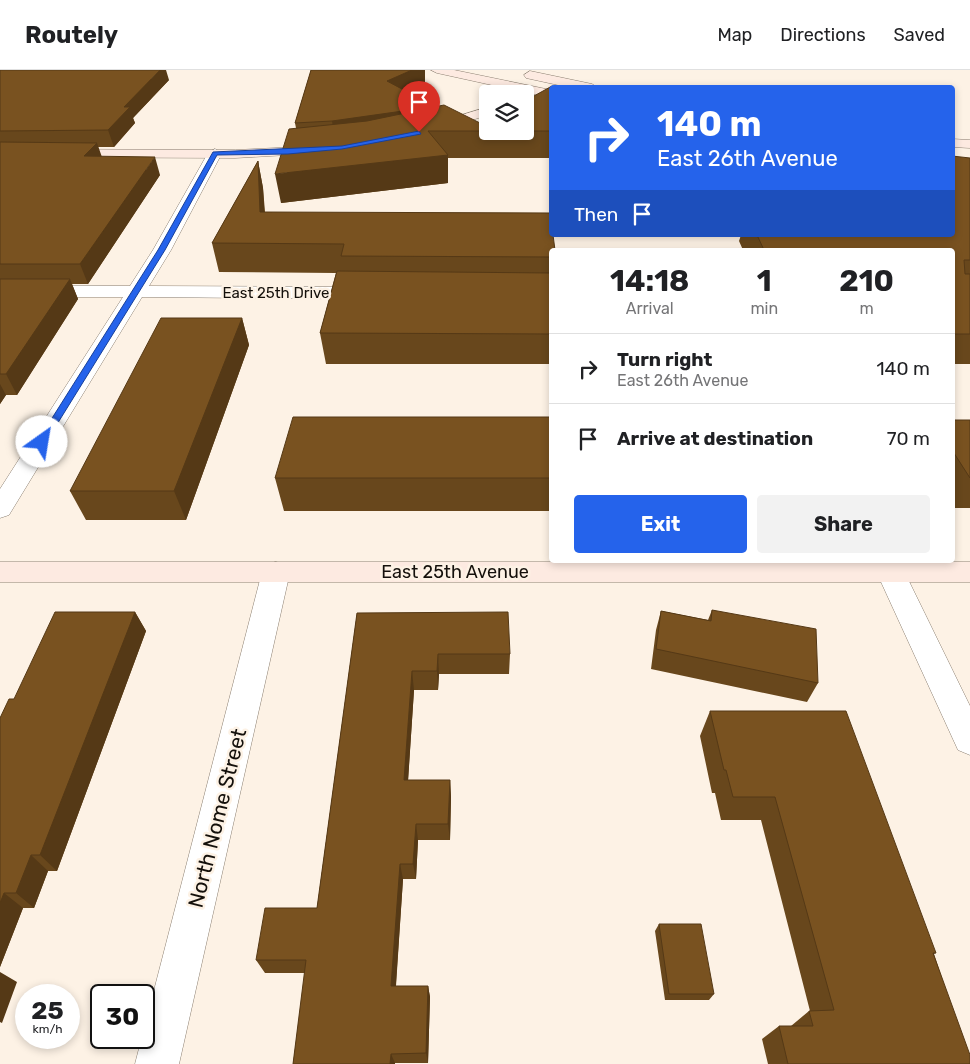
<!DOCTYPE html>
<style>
:root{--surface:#fff;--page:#f2f2f2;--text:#202124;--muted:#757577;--line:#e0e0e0;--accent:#2563eb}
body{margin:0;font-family:Rubik,sans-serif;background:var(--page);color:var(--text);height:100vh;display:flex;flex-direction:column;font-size:19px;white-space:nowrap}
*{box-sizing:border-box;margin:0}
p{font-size:16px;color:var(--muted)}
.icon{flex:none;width:28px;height:28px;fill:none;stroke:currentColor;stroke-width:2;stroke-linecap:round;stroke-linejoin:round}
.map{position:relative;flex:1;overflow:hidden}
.side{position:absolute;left:549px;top:178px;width:406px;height:315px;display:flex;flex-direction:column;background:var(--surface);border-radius:5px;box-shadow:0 2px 8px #0003}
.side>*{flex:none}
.hud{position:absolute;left:549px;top:15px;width:406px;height:152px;border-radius:5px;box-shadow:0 2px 8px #0003;background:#2563eb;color:#fff;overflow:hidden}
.fabs{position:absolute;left:479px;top:15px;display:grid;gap:10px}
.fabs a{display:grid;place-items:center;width:55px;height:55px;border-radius:5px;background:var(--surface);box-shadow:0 2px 8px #0003;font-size:25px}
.speed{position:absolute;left:15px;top:914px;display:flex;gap:10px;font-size:25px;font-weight:700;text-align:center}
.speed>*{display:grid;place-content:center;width:65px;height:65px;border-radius:50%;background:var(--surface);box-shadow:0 2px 8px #0003;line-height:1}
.speed small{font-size:12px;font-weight:400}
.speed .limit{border:2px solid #111;border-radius:8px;background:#fff;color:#111}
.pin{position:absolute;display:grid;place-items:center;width:42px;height:42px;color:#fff;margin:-51px -21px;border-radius:50% 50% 50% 0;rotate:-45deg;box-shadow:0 0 5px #0007}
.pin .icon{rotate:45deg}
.me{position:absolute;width:55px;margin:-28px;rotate:32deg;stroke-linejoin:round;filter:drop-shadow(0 0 4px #0008)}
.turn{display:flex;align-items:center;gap:18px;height:105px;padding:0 25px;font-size:22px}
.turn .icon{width:65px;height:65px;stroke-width:2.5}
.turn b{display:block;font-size:35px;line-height:42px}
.then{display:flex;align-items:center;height:48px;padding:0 25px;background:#0003;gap:10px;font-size:19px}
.eta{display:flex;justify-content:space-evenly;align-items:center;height:85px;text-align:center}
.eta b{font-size:30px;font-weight:700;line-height:35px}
.button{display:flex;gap:10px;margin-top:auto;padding:10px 25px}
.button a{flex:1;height:58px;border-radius:5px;background:var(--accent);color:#fff;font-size:20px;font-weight:700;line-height:58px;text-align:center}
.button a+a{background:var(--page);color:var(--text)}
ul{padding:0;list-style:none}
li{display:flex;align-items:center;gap:15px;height:70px;padding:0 25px;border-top:1px solid var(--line)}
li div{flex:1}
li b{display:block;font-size:19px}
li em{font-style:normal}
header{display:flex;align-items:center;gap:30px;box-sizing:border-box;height:70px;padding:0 25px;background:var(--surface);border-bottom:1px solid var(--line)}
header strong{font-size:24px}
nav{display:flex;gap:28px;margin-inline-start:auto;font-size:18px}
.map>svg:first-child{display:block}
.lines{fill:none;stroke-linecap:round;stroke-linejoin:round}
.street-casing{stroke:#8b7f71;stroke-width:1}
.secondary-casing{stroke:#8b7f71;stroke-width:1}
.street{fill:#fff;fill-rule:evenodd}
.secondary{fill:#fdeae1;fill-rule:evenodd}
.wall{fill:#68471c}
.shaded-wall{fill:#553916}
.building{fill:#795220;stroke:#553916}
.route{fill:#2563eb;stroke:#184099}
.labels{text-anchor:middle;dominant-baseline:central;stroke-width:5;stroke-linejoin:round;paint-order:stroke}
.far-street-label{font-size:15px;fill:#14100b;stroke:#fdf2e5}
.street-label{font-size:18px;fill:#14100b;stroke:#fdf2e5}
.near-street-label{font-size:21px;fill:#14100b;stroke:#fdf2e5}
</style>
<header>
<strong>Routely</strong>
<nav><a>Map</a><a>Directions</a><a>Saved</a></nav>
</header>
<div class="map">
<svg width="970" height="994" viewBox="0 0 970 994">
<rect width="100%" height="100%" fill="#fdf2e5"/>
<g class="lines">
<defs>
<path id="street" d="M 215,79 L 222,83 L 171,180 L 149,216 L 368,217 L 375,219 L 377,223 L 375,227 L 368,229 L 142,227 L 9,445 L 0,448 L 0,419 L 123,227 L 0,227 L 0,215 L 130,216 L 153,180 L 208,83 Z
M 890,491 L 900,494 L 904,501 L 970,636 L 970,685 L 958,680 L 876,501 L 880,494 Z
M 276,492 L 286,495 L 290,502 L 179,994 L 135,994 L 262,502 L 266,495 Z"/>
<path id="secondary" d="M 431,0 L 454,0 L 551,20 L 551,28 L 437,3 Z
M 530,1 L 592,14 L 598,18 L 572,18 L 526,8 L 524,5 Z
M 488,37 L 488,45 L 434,62 L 427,58 L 429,55 Z
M 952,69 L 970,70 L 970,78 L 952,77 Z
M 318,76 L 323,77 L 325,80 L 323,83 L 235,88 L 0,87 L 0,79 L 235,80 Z
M 0,492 L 970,492 L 970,512 L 0,512 Z"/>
</defs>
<use href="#street" class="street-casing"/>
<use href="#secondary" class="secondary-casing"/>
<use href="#street" class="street"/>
<use href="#secondary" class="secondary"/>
</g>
<path class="wall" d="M 0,0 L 169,10 L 133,48 L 135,53 L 114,77 L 98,77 L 101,87 L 160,105 L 88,214 L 72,214 L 78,229 L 17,325 L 6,325 L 0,334 Z
M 311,0 L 425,0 L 425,13 L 407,22 L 430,34 L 430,38 L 482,54 L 488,51 L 488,61 L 525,61 L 525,31 L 551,18 L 551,88 L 448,88 L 448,113 L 281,133 L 296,58 L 295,53 Z
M 970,88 L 970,294 L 952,294 L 952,180 L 743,180 L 739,171 L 741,165 L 952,165 Z
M 258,91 L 263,118 L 265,142 L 551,180 L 551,294 L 326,294 L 320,263 L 336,203 L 219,202 L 212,173 Z
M 242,248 L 249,275 L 186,450 L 86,450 L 70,421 Z
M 551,347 L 551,441 L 284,441 L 275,408 Z
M 952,350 L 970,350 L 970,438 L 952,438 Z
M 712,540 L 818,613 L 807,632 L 651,599 L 656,560 L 661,541 L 708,550 Z
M 135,542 L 146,561 L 57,801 L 48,801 L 34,838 L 23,838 L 0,897 L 0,648 L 14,629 Z
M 357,543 L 510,584 L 509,604 L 439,604 L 438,620 L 414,620 L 408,710 L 450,710 L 451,727 L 450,770 L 418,770 L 416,809 L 403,809 L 396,916 L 428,916 L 430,927 L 428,993 L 395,993 L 395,994 L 293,994 L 305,903 L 265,903 L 256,890 L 317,838 Z
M 710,641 L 936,883 L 934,884 L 970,994 L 768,994 L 762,969 L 779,956 L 791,956 L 809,941 L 810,941 L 761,750 L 721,750 L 715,723 L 712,723 L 700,666 Z
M 659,854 L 714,924 L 709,930 L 665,930 L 655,861 Z"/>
<path class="shaded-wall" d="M 160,0 L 166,0 L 169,10 L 133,48 L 135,53 L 114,77 L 108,60 L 124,37 Z
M 412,0 L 425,0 L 425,13 L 388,30 L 387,11 Z
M 430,34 L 431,53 L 335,71 L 332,51 Z
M 97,73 L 103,90 L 84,86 Z
M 448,85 L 448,113 L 281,133 L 275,104 Z
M 155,87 L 160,105 L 88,214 L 80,194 Z
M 258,91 L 263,118 L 266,170 L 260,142 Z
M 70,209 L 78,229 L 17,325 L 6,304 Z
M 242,248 L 249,275 L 186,450 L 174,421 Z
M 0,314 L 6,325 L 0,334 Z
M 135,542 L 146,561 L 57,801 L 40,785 Z
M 438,584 L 439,604 L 438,620 L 437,601 Z
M 412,601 L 414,620 L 407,727 L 404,710 Z
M 450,710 L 451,727 L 450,770 L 448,754 Z
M 416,754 L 418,770 L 416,809 L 413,794 Z
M 31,785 L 48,801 L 34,838 L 16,823 Z
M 400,794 L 403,809 L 395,927 L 391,916 Z
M 4,823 L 23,838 L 0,897 L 0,833 Z
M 0,902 L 17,912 L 2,953 L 0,952 Z
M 428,916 L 430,927 L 428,993 L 426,983 Z
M 391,984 L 395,993 L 395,994 L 390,994 Z"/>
<path class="building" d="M 0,0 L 160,0 L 124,37 L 130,37 L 108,60 L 0,61 Z
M 311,0 L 412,0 L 387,11 L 430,34 L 410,40 L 332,51 L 295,53 Z
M 552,16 L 558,18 L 551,18 L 551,61 L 525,61 L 525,31 Z
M 444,35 L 482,54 L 488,51 L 488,61 L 428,61 L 448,85 L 275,104 L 289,59 L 367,51 Z
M 0,72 L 97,73 L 84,86 L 155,87 L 80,194 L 0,194 Z
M 952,86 L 970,88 L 970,190 L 964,190 L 965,204 L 970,204 L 970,264 L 952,264 L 952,180 L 764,180 L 757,165 L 952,165 Z
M 258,91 L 260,142 L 551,143 L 551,165 L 553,165 L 555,180 L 551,180 L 551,187 L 341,186 L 344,174 L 212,173 Z
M 337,201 L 551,203 L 551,264 L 320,263 Z
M 0,209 L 70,209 L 6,304 L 0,304 Z
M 161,248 L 242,248 L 174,421 L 70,421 Z
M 293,347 L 551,347 L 551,408 L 275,408 Z
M 952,350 L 970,350 L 970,408 L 952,380 Z
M 712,540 L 816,559 L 818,613 L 656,579 L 661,541 L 711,551 Z
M 55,542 L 135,542 L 40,785 L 31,785 L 16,823 L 4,823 L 0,833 L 0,648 L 9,629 L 14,629 Z
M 508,542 L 510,584 L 438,584 L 437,601 L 412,601 L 404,710 L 450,710 L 448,754 L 416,754 L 413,794 L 400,794 L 391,916 L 428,916 L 426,983 L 391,984 L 390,994 L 293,994 L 306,890 L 256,890 L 265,838 L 317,838 L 357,543 Z
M 710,641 L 846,641 L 936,883 L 933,883 L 970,985 L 970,994 L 788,994 L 779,956 L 813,956 L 809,941 L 834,940 L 775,727 L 733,727 L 726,700 L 724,700 Z
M 659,854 L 701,854 L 714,924 L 669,924 Z"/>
<path class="route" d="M 419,61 L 421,64 L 342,79 L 288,84 L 217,85 L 165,180 L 46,372 L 45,375 L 38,375 L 37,372 L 158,180 L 213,82 L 342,76 Z"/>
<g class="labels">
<g class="far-street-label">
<text x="276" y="223">East 25th Drive</text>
</g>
<g class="street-label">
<text x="455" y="502">East 25th Avenue</text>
</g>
<g class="near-street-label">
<text transform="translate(217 748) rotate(-76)">North Nome Street</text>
</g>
</g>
</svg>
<div class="fabs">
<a><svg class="icon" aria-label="layers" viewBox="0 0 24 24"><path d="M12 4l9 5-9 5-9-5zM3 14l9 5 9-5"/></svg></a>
</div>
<div class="speed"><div>25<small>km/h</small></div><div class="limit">30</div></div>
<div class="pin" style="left:419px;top:62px;background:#d93025"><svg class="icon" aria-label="arrive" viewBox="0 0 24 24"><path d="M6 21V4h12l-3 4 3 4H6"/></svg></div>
<svg class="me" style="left:42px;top:372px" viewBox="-20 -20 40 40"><circle r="19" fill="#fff"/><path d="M0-13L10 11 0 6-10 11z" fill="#2563eb"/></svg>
<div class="hud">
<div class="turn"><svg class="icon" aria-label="right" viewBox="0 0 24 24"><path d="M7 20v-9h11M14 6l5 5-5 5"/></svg><div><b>140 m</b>East 26th Avenue</div></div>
<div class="then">Then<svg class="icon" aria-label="arrive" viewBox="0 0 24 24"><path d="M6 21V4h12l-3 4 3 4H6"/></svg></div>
</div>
<section class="side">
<div class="eta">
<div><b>14:18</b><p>Arrival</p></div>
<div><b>1</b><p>min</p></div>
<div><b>210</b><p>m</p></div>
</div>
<ul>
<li><svg class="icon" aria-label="right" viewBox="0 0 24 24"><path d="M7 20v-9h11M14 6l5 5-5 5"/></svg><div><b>Turn right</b><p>East 26th Avenue</p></div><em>140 m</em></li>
<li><svg class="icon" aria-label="arrive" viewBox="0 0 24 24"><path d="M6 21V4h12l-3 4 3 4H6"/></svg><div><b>Arrive at destination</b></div><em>70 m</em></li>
</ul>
<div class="button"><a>Exit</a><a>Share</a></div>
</section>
</div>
